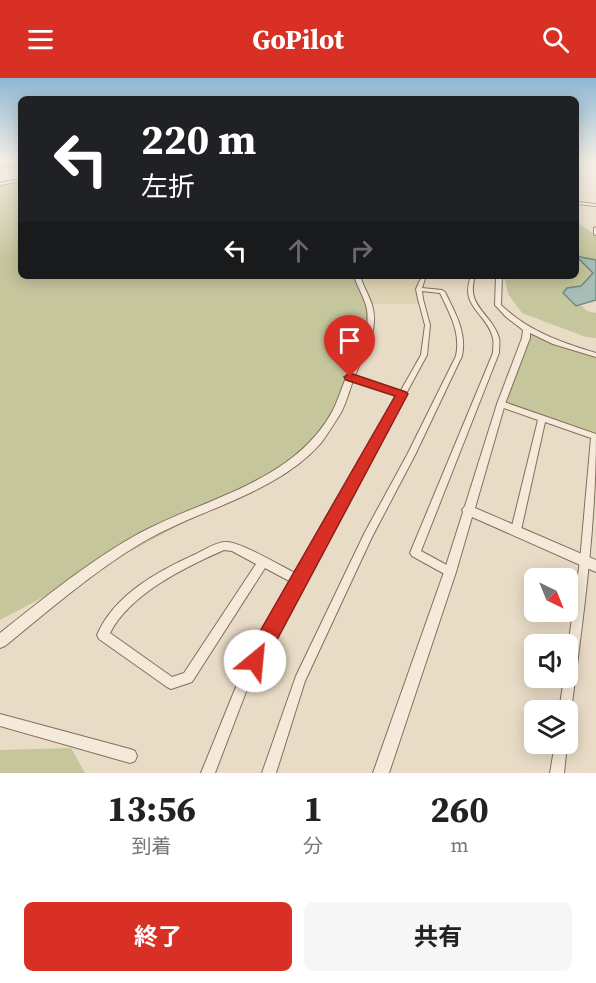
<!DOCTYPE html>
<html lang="ja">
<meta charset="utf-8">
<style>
:root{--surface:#fff;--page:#f6f6f6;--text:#222;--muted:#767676;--accent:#d93025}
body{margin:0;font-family:"Source Serif 4","Noto Sans JP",serif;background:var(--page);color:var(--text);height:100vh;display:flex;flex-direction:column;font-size:22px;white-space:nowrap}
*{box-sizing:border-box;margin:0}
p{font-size:20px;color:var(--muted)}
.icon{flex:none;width:33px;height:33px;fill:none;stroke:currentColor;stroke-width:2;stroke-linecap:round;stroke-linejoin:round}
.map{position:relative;height:695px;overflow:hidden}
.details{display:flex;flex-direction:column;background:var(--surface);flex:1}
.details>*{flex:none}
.hud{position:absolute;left:18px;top:18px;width:561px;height:183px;border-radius:9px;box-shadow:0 3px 15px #0003;background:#202124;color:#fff;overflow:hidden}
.needle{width:39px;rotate:137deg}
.controls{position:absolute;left:524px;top:490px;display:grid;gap:12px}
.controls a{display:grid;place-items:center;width:54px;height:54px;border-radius:9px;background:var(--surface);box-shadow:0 3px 15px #0003;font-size:30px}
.pin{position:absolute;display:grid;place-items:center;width:51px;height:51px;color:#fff;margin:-62px -26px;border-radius:50% 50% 50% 0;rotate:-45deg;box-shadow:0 0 6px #0007}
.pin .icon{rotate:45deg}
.me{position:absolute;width:66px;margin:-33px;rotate:28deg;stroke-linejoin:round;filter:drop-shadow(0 0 4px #0008)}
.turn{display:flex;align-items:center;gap:21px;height:126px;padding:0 24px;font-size:27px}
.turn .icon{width:78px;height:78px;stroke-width:2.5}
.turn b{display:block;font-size:42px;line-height:51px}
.lanes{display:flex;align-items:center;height:57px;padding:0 24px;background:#0003;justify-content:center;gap:30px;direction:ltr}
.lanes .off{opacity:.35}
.eta{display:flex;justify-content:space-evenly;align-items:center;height:102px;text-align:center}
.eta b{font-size:36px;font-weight:700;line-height:42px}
.button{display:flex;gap:12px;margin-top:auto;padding:12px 24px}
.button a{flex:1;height:69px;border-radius:9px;background:var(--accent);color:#fff;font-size:24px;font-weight:700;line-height:69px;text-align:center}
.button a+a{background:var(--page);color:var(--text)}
header{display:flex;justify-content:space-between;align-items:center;height:78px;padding:0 24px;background:var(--accent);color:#fff;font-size:27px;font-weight:700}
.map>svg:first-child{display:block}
.farmland{fill:#ded4b5}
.green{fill:#c5c69c}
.water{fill:#a7bdb5;stroke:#6f8b82;stroke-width:1.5}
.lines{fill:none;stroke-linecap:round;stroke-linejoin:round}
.minor-casing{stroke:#836e5e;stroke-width:2}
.tertiary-casing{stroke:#836e5e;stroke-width:2}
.minor{fill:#f5ead9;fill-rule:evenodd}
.tertiary{fill:#f5ead9;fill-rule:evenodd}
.route{fill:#d93025;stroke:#8d1f18;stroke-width:1.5}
</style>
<header><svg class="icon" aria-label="menu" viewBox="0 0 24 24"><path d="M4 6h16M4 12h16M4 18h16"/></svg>GoPilot<svg class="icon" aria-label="search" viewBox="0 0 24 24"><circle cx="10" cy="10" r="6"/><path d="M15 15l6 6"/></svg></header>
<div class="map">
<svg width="596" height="695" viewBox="0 0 596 695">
<rect width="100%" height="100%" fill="#e9dcc7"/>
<path class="farmland" d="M 358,198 L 424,198 L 419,208 L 420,226 L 371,226 Z"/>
<path class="green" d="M 21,103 L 21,198 L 357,198 L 369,227 L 370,256 L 329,347 L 276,396 L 0,542 L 0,107 Z
M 576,144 L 596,157 L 596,182 L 578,178 L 593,195 L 581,208 L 575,228 L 582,228 L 587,233 L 596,235 L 596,260 L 586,259 L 522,235 L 508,216 L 504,198 L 576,198 Z
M 526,253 L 542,261 L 596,277 L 596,359 L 501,326 Z
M 71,670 L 85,695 L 0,695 L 0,672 Z"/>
<path class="water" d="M 576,178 L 596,182 L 596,222 L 576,228 L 563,215 L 567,210 L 581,208 L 593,195 Z"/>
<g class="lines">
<defs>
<path id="minor" d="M 0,83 L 2,83 L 0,85 Z
M 592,83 L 596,83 L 596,85 L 592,84 Z
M 21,101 L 21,103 L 0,107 L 0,105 Z
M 576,124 L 596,126 L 596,128 L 576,126 Z
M 596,149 L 596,157 L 594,156 L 594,150 Z
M 422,198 L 426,198 L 422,210 L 442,212 L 445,214 C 455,235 467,254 462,278 L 415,377 L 372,459 L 305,603 L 276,695 L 262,695 L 296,598 L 365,454 L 407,377 L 456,278 C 461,255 450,236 440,215 L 422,213 L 423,221 L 430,247 L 427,277 L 249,606 L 215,695 L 201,695 L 240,599 L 293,505 L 265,490 L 192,604 L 171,611 L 167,609 L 99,561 L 97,557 C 114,517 158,493 196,476 C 204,472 216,464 226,464 C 239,463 283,489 297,496 L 398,318 L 348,300 L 347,299 L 350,297 L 352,298 L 400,314 L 421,277 L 425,247 L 418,221 L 416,211 ZM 224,472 L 232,473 L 256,486 L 184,595 L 172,599 L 110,555 C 130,516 185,489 224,472 Z
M 471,198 L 475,198 C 465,229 492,235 499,260 C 500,265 499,270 499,275 L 421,473 L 454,491 L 455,494 L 454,497 L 450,499 L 412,478 L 410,475 L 493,275 C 493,270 494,265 493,260 C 487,235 459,229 471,198 Z
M 498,324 L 504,324 L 596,356 C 596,449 583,541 571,633 L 569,637 L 567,638 L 567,633 L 559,633 L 564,600 L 567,600 L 567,576 L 580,483 L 591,360 L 545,344 L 521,452 L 519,455 L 516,456 L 513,455 L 511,452 L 538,342 L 498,328 L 497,326 Z
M 0,636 L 130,671 L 135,673 L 137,678 L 135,683 L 130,685 L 0,648 Z
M 567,665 L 567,666 L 564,695 L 550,695 L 555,666 L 567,666 Z"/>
<path id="tertiary" d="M 16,83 L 21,84 L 0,91 L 0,89 Z
M 354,198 L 360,198 C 363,208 369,217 372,227 C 380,254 363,276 354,300 C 349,313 346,327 339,338 C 333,347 327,357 321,365 C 275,417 201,430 143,464 C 94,493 49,532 5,568 L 0,570 L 0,555 C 44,520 88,484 136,457 C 203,420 292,406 332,334 C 338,323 341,311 346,300 C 355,276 373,254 366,227 C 363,217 357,208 354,198 Z
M 496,198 L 502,198 L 501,227 C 528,253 560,264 596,275 L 596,279 L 553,266 L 530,255 L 530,260 L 505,326 L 475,430 L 596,482 L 596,494 L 472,439 L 456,494 L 389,695 L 373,695 L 444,494 L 463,434 L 462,432 L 465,428 L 497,326 L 522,260 L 523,252 L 506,239 L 495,227 Z"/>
</defs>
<use href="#minor" class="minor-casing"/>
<use href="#tertiary" class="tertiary-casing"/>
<use href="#minor" class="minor"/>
<use href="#tertiary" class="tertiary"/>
</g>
<linearGradient id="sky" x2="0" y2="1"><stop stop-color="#8eb8d4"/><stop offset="0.46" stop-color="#f5efe6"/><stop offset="1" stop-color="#f5efe6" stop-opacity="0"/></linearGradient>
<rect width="596" height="181" fill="url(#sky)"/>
<path class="route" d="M 350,295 L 406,314 L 408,316 L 262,590 L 255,593 L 247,590 L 244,583 L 247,576 L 395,318 L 346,302 L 344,299 Z"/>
</svg>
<div class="controls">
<a><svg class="needle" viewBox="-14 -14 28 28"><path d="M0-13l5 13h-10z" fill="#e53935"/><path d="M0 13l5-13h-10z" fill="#767676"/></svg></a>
<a><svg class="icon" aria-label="sound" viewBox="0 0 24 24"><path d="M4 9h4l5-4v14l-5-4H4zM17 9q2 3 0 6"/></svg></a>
<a><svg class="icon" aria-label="layers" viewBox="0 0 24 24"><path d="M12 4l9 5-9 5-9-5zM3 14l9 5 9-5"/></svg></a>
</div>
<div class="pin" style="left:350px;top:299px;background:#d93025"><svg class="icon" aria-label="arrive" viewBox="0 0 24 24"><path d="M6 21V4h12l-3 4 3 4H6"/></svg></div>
<svg class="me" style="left:255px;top:583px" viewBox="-20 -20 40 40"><circle r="19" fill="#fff"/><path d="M0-13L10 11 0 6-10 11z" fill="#d93025"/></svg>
<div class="hud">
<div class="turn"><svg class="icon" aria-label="left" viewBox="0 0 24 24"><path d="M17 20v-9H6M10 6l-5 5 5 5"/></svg><div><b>220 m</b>左折</div></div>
<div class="lanes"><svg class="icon" aria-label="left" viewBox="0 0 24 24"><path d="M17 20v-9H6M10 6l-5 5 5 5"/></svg><svg class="icon off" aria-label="ahead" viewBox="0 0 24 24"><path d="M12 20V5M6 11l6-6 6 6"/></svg><svg class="icon off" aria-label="right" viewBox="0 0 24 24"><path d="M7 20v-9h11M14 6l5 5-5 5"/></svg></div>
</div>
</div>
<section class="details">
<div class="eta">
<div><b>13:56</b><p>到着</p></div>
<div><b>1</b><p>分</p></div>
<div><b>260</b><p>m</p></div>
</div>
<div class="button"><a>終了</a><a>共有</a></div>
</section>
